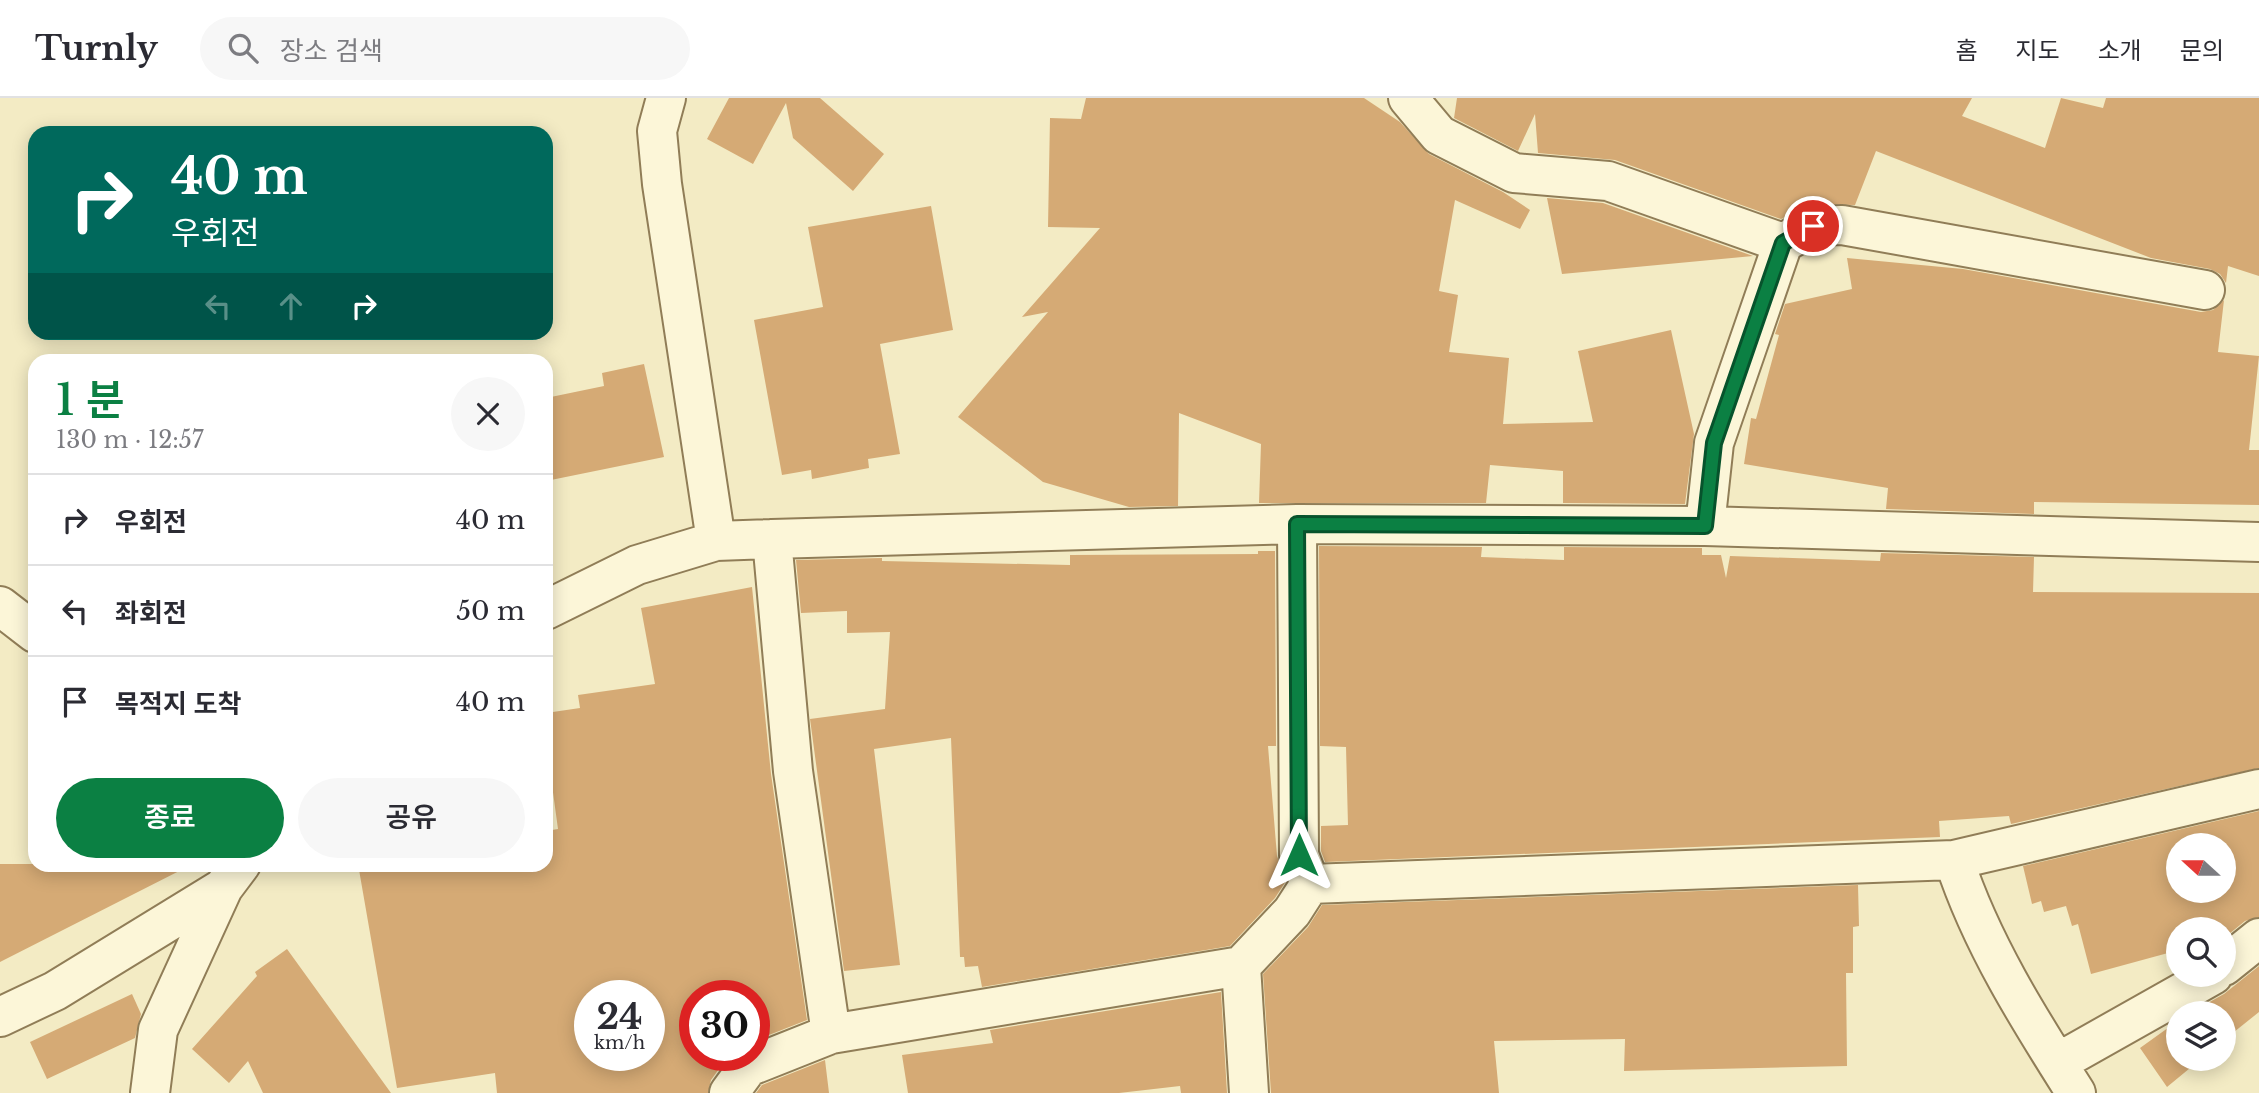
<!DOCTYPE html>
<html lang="ko">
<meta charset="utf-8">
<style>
:root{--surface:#fff;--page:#f7f7f7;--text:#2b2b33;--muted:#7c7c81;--line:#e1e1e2;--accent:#0b8043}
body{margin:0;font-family:"Libre Baskerville","Noto Sans KR",serif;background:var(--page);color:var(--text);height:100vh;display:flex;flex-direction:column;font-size:26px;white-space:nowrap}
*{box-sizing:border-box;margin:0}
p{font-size:23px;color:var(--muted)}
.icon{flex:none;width:38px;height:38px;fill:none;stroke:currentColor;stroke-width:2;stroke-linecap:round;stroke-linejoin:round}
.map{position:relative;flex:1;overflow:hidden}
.drawer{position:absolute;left:28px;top:256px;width:525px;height:518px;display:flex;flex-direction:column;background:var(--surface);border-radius:21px;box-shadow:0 4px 18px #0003}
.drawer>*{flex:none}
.guide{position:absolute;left:28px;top:28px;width:525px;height:214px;border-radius:21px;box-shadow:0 4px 18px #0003;background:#00695c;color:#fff;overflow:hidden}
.needle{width:46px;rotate:291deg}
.controls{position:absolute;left:2166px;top:735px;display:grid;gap:14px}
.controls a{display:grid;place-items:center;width:70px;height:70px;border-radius:50%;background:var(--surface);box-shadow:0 4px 18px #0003;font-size:35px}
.speed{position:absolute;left:574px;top:882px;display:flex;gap:14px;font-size:35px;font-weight:700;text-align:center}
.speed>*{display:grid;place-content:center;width:91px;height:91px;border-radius:50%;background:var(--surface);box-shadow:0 4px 18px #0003;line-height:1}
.speed small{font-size:18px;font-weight:400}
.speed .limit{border:10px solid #d22;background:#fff;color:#111}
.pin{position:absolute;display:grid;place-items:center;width:60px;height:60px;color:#fff;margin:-30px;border:4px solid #fff;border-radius:50%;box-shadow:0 2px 7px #0007}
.me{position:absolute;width:77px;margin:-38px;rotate:0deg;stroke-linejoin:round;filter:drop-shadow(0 0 5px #0008)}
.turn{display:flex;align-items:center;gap:24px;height:147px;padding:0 28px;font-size:32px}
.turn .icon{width:91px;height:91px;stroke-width:2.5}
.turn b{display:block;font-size:49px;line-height:60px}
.lanes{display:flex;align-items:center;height:66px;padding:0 28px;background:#0003;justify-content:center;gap:35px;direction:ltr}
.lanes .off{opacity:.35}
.round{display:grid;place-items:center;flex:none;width:74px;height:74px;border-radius:37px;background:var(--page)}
.overview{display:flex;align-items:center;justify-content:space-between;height:119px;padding:0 28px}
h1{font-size:42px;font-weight:600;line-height:52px;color:var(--accent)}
.action{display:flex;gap:14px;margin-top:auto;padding:14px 28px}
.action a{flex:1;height:80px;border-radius:42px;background:var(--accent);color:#fff;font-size:28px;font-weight:600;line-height:80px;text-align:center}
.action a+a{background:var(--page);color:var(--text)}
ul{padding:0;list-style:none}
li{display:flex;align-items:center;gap:21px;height:91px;padding:0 28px;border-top:2px solid var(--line)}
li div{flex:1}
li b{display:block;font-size:26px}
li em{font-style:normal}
header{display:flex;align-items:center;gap:42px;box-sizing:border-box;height:98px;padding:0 35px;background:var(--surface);border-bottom:2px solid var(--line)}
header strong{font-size:33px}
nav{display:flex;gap:38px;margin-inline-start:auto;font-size:24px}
.search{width:490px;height:63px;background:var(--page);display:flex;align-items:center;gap:18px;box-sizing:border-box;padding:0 24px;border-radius:38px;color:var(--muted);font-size:26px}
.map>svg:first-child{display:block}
.building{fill:#d5aa75;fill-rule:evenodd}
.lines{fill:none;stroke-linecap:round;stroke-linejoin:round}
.street-casing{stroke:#907d57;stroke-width:42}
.street{stroke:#fcf6d8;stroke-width:38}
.route-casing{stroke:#07532c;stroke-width:18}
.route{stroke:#0b8043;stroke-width:12}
</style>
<header>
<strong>Turnly</strong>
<div class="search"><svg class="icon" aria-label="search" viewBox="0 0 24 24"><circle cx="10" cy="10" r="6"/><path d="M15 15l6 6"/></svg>장소 검색</div>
<nav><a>홈</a><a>지도</a><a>소개</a><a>문의</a></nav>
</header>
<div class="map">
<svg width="2259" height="995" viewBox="0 0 2259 995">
<rect width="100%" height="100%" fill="#f3ebc4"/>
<path class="building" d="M 729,0 L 820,0 L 884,56 L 853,93 L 793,40 L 786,5 L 753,66 L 707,41 Z
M 1086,0 L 1364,0 L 1400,24 L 1429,56 L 1503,94 L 1530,112 L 1520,131 L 1455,102 L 1439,193 L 1458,197 L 1449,254 L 1509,260 L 1503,326 L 1593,324 L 1578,253 L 1671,232 L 1694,336 L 1685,406 L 1563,405 L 1563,373 L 1490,367 L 1486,405 L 1259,405 L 1261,346 L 1179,315 L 1178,408 L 1129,409 L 1043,384 L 958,319 L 1048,214 L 1022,219 L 1100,130 L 1048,129 L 1050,20 L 1081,21 Z
M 1457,0 L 1972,0 L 1962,18 L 2045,50 L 2061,0 L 2103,10 L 2106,0 L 2259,0 L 2259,178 L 2228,168 L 2226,185 L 2220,176 L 2210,171 L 2151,160 L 1876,53 L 1855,107 L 1812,106 L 1781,121 L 1615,62 L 1538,55 L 1535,16 L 1518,53 L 1454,20 Z
M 1547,100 L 1603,105 L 1753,158 L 1562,176 Z
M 931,108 L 953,232 L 880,246 L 900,356 L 868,361 L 869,370 L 812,381 L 811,372 L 782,377 L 754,222 L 823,209 L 808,129 Z
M 1847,160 L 1963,171 L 2201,214 L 2213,212 L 2224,202 L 2218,254 L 2259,258 L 2249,352 L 2259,352 L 2259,407 L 2034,404 L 2034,416 L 1886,411 L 1888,390 L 1744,366 L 1751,320 L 1756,321 L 1779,237 L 1775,236 L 1785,206 L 1852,191 Z
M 644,266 L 664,359 L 546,383 L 546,300 L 604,288 L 602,275 Z
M 1319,448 L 1482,449 L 1481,459 L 1564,462 L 1564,449 L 1702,450 L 1702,457 L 1721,457 L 1726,480 L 1730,458 L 1880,463 L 1881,455 L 2034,459 L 2033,494 L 2259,495 L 2259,670 L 2011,726 L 2009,718 L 1939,723 L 1940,739 L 1325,764 L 1321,753 L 1321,728 L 1348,727 L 1346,649 L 1320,648 Z
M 1258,453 L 1275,453 L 1276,648 L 1268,648 L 1277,758 L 1286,783 L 1275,800 L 1230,848 L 982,889 L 978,868 L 965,869 L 964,859 L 960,859 L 951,640 L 874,651 L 900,867 L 844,873 L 810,621 L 885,611 L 890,534 L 847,535 L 847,513 L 801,515 L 796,462 L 882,460 L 882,463 L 1070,467 L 1070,457 L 1258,456 Z
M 752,489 L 771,676 L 807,922 L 754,943 L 754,898 L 695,898 L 695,957 L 729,957 L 711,982 L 708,995 L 497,995 L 495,975 L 397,990 L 358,766 L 546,766 L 546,733 L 558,731 L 546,643 L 546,615 L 580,610 L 578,597 L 655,586 L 641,510 ZM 590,898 L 649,898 L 649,957 L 590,957 Z
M 2259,713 L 2259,819 L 2245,823 L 2224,840 L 2224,831 L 2179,831 L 2179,852 L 2091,876 L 2078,826 L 2072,828 L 2066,808 L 2044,814 L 2041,803 L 2032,806 L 2023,768 ZM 2179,747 L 2224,747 L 2224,793 L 2179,793 Z
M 0,766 L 193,766 L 0,864 Z
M 1858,787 L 1859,828 L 1853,829 L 1853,875 L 1846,875 L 1847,968 L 1624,973 L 1625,941 L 1494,943 L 1499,995 L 1271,995 L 1263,876 L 1308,829 L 1322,807 Z
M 287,851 L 391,995 L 263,995 L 248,963 L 229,985 L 192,951 L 257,878 L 255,874 Z
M 2259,868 L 2259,914 L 2224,942 L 2224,915 L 2190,915 L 2224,896 Z
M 1221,894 L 1227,995 L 1181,995 L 1180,988 L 1119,995 L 908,995 L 902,957 L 993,945 L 990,932 Z
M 132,896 L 141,916 L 135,940 L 47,981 L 30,944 Z
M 2179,922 L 2179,961 L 2201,961 L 2167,989 L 2140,950 Z
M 825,962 L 829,995 L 756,995 L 762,987 Z"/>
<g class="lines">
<defs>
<path id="street" d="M 666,0 L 657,33 L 662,86 L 716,443
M 1408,0 L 1439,37 L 1514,75 L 1608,83 L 1783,145
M 1297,426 L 1299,757 L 1310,786 L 1954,762 L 2259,691
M 1705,428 L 1714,345 L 1783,145 L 1813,128 L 1842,127 L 2205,192
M 772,441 L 793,673 L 831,936
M 0,508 L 35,535
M 546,512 L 637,467 L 716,443 L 772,441 L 1297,426 L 1705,428 L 2259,444
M 1954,762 C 1981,845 2029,921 2076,995
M 1241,868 L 1249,995
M 2224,868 L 2259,840
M 0,919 L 55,893 L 223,790 L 241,766
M 2057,965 L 2213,877
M 150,995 L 158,932 L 223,790
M 729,995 L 748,969 L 831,936 L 1241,868 L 1292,814 L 1310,786"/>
</defs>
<use href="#street" class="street-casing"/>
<use href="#street" class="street"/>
</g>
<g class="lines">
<defs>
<path id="route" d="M 1299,757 L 1297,426 L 1705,428 L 1714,345 L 1783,145 L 1813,128"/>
</defs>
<use href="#route" class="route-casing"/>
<use href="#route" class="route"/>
</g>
</svg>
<div class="controls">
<a><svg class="needle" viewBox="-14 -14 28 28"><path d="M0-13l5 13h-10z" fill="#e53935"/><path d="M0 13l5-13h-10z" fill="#7c7c81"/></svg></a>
<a><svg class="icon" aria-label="search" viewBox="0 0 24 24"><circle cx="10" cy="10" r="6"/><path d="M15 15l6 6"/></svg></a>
<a><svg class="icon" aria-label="layers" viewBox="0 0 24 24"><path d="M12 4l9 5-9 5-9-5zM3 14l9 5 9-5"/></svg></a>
</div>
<div class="speed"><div>24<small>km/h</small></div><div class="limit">30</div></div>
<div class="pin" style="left:1813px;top:128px;background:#d93025"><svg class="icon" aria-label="arrive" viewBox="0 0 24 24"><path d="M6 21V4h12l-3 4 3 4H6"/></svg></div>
<svg class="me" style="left:1299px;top:757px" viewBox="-20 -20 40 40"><path d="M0-17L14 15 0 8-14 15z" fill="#0b8043" stroke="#fff" stroke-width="4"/></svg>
<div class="guide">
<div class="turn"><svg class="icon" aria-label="right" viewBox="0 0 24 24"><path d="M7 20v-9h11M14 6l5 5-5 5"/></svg><div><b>40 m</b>우회전</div></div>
<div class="lanes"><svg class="icon off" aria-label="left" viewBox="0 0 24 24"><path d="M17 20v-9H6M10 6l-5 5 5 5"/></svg><svg class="icon off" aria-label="ahead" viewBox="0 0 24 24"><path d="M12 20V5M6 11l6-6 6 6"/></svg><svg class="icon" aria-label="right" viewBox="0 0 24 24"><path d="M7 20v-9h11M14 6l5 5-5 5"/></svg></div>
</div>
<section class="drawer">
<div class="overview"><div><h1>1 분</h1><p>130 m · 12:57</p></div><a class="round"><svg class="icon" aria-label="close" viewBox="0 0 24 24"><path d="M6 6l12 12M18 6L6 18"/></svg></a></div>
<ul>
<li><svg class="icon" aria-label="right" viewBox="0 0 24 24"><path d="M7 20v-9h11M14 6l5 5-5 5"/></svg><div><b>우회전</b></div><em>40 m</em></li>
<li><svg class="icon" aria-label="left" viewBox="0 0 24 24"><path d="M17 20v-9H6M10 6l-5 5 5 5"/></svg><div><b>좌회전</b></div><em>50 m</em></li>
<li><svg class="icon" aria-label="arrive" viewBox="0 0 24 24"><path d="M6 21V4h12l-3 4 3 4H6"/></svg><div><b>목적지 도착</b></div><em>40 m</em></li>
</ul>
<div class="action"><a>종료</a><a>공유</a></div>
</section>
</div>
